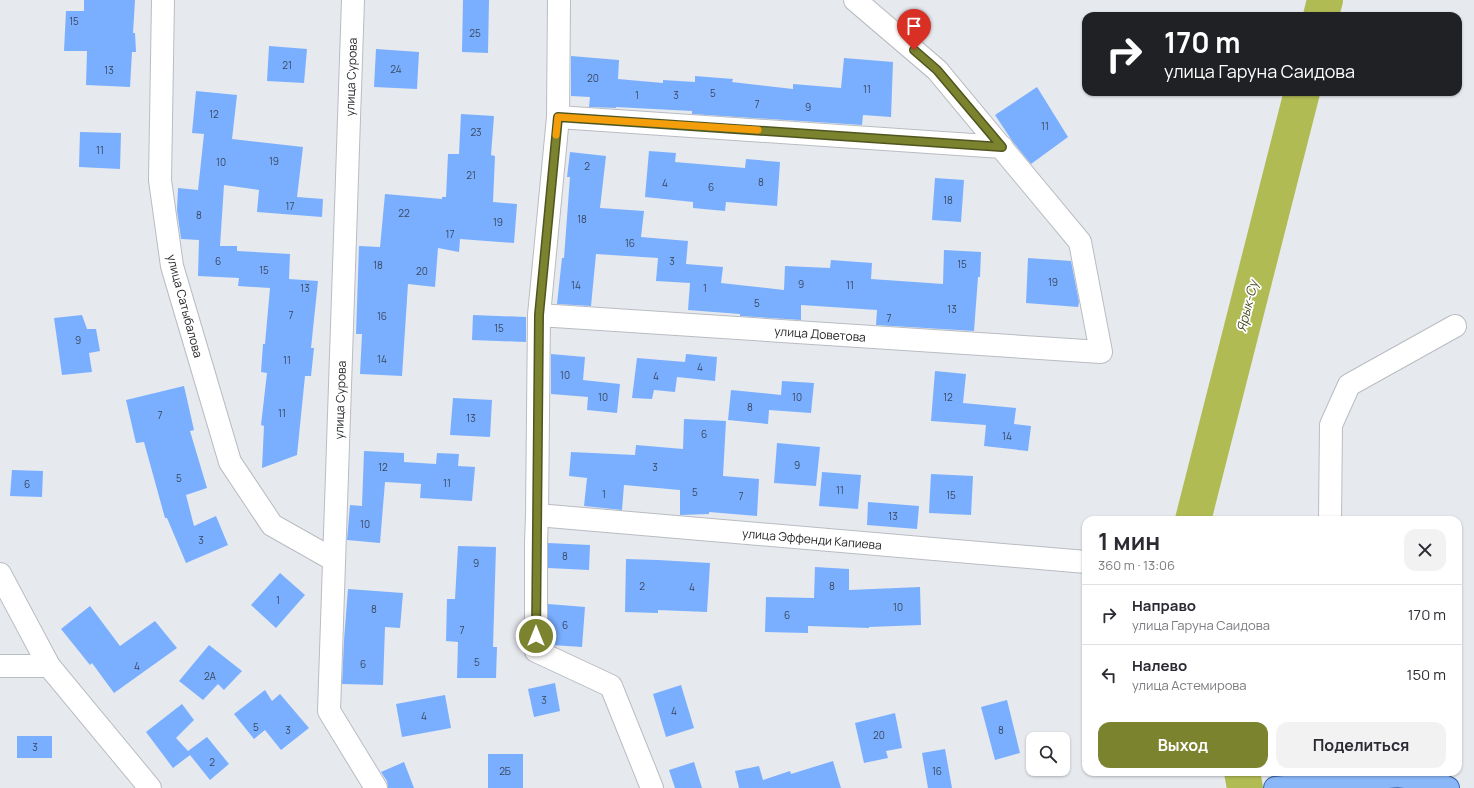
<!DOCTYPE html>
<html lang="ru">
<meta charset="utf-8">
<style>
:root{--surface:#fff;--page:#f2f2f3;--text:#2b2b33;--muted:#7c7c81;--line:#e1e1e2;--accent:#7b832f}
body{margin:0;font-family:Manrope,sans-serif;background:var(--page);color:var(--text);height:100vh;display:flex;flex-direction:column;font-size:15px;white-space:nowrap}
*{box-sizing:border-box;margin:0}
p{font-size:13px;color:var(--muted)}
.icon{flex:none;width:22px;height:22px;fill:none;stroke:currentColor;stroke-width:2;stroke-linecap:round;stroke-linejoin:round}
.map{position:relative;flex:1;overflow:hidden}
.drawer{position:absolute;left:1082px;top:516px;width:380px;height:260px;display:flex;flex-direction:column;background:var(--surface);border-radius:12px;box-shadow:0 1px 3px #0004}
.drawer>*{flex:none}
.hud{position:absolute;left:1082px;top:12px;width:380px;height:84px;border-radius:12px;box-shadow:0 1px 3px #0004;background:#202124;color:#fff;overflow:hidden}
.tools{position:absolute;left:1026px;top:732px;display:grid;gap:8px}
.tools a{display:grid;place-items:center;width:44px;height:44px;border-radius:8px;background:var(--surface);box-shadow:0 1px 3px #0004;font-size:20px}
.pin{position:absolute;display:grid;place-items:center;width:34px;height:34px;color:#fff;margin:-41px -17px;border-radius:50% 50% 50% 0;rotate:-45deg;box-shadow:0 0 4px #0007}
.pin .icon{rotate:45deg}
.me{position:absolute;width:44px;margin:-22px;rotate:0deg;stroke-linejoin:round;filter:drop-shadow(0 0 3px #0008)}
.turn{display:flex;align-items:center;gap:14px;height:84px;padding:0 16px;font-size:18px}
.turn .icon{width:52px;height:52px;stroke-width:2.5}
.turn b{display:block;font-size:28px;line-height:34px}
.round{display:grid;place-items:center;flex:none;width:42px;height:42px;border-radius:12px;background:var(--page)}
.head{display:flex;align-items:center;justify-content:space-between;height:68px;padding:0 16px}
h1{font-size:24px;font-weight:700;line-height:30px}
.primary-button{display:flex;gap:8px;margin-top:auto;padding:8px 16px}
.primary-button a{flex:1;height:46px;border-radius:12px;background:var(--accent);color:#fff;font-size:16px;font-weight:700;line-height:46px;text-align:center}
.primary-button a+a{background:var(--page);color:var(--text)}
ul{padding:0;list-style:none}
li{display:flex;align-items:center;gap:12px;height:60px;padding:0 16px;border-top:1px solid var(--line)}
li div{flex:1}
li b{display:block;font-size:15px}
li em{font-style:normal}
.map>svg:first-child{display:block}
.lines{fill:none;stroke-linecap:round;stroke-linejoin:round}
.river{stroke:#b1bb54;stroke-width:36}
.building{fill:#7aafff}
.minor-casing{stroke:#b9bcc1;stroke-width:24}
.major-casing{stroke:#3465ab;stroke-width:24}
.minor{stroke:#fff;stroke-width:22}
.major{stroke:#8ab7f7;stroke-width:22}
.route-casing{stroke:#50551f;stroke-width:10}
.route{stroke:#7b832f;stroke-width:7}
.slow{stroke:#f59e0b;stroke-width:7}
.labels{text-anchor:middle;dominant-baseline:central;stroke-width:3.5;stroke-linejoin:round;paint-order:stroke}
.number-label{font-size:10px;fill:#3a485e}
.street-label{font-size:12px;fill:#252628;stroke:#fff}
.water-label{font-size:13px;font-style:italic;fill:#494d23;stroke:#fff}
</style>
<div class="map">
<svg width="1474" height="788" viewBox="0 0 1474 788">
<rect width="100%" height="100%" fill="#e6e9ee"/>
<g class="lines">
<path class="river" d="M 1321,16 L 1325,0
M 1193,520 L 1302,92
M 1242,772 L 1245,788"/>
</g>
<path class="building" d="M 84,0 L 135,0 L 133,33 L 135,33 L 136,52 L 132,52 L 130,87 L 86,85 L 87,51 L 64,51 L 66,11 L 84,11 Z
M 463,0 L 489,0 L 488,53 L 462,52 Z
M 269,46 L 307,49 L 304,83 L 267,81 Z
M 376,49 L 419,52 L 417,89 L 374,87 Z
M 571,56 L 619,60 L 618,79 L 663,83 L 663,80 L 695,82 L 695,76 L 733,79 L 732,82 L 793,89 L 793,84 L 841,88 L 844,58 L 893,62 L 891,117 L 863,115 L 862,125 L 692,114 L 692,111 L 616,107 L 616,108 L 589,107 L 590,97 L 571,96 Z
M 1037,87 L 1068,137 L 1031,164 L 1013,142 L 995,115 Z
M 196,91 L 237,95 L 232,139 L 303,147 L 297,197 L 323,199 L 322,217 L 257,212 L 259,190 L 224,185 L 220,246 L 237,246 L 237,251 L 290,254 L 289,279 L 318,281 L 311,348 L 314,348 L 311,376 L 305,376 L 297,455 L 262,468 L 264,426 L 261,425 L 267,373 L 261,372 L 263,344 L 265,344 L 270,288 L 238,286 L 239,278 L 198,276 L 199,240 L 181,239 L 177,210 L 178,188 L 198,190 L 204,134 L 192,133 Z
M 461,114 L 494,116 L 491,155 L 495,156 L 493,202 L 517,204 L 514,243 L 460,239 L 459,252 L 438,248 L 435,287 L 408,284 L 402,376 L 360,374 L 362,334 L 356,334 L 359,246 L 380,247 L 385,194 L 442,199 L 442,197 L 446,197 L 448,154 L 459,154 Z
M 80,132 L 121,133 L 120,169 L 79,167 Z
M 649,151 L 676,153 L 675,162 L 745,168 L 746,159 L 780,162 L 777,206 L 726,202 L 725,211 L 693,208 L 693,202 L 645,197 Z
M 570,152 L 606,156 L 600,208 L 644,211 L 641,237 L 688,241 L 686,264 L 723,267 L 721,283 L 784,290 L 785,266 L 830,268 L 831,260 L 872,263 L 871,279 L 943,284 L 944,250 L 981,252 L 980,277 L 978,277 L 974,331 L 876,325 L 877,310 L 801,305 L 801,320 L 740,316 L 740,314 L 688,310 L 690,283 L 656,281 L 658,258 L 596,254 L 591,306 L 557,304 L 562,258 L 564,258 L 570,177 L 567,177 Z
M 935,178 L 964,180 L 961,222 L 932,220 Z
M 1028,258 L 1071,261 L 1079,302 L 1078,307 L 1026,303 Z
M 82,315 L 87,329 L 96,329 L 100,351 L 89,353 L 92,372 L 62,375 L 54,318 Z
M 473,315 L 526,317 L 526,342 L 472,340 Z
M 551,354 L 585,357 L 583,380 L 620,384 L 617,413 L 587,410 L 588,397 L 551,394 Z
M 686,354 L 717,357 L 715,381 L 677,377 L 675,392 L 654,390 L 652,399 L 632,398 L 637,358 L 685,362 Z
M 935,371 L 966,374 L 963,403 L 1016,408 L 1014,424 L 1031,426 L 1028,451 L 984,446 L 986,425 L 931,421 Z
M 782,381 L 814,383 L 811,413 L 769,410 L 768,424 L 728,420 L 731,390 L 781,395 Z
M 184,386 L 194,430 L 190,431 L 207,488 L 186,495 L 194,526 L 216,516 L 228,545 L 186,563 L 167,518 L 165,518 L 144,442 L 136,443 L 126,400 Z
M 453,398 L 492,400 L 490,437 L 450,435 Z
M 684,419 L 726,421 L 723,476 L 759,479 L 757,516 L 709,512 L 709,514 L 680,515 L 680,490 L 624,485 L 622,510 L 584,506 L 587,478 L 569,476 L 571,452 L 635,455 L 636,445 L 683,449 Z
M 777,443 L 820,447 L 816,486 L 774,483 Z
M 364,451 L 404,453 L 404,462 L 436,464 L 437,453 L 459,454 L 458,466 L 475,467 L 472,501 L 420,498 L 421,484 L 385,482 L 380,543 L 347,540 L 350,505 L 362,506 Z
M 12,470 L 43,471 L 42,497 L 10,496 Z
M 822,472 L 861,475 L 858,509 L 819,506 Z
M 931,474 L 973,476 L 971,515 L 929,513 Z
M 868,502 L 919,506 L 917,529 L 867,525 Z
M 548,543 L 590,545 L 589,570 L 548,568 Z
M 458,546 L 496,547 L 493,647 L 497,647 L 496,678 L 457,678 L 458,642 L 446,641 L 447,599 L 455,599 Z
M 626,559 L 658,560 L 710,563 L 707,612 L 658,610 L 658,613 L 625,612 Z
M 815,567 L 849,569 L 849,590 L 920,587 L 921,625 L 869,627 L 869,628 L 808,626 L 808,633 L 765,632 L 766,597 L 814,598 Z
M 280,573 L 305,595 L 276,628 L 251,605 Z
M 348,589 L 403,593 L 400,628 L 385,627 L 383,685 L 342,684 L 344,640 Z
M 548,604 L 585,607 L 582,647 L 552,645 L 548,643 Z
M 90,606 L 120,646 L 155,621 L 177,648 L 114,693 L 92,663 L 90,665 L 61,629 Z
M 209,645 L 242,671 L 224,690 L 218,684 L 203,700 L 179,681 Z
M 555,683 L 560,711 L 534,717 L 528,689 Z
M 681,685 L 694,728 L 666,737 L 653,694 Z
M 265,690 L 272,701 L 280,694 L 309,728 L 281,750 L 265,730 L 254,739 L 234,714 Z
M 445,695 L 451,728 L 402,737 L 396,704 Z
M 1007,700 L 1020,753 L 995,760 L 981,707 Z
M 182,704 L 194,720 L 176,738 L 188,751 L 207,737 L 229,764 L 210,780 L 190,755 L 173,768 L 146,732 Z
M 895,713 L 902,748 L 886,751 L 888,758 L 864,763 L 855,723 Z
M 17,736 L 52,736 L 52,758 L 17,758 Z
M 945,749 L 952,788 L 928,788 L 922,753 Z
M 488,754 L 523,754 L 523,788 L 488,788 Z
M 833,761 L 841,788 L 739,788 L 735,771 L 759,766 L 763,780 L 790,771 L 791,774 Z
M 404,762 L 414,788 L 388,788 L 387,781 L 381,772 Z
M 694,762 L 702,788 L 675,788 L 669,770 Z"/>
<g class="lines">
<defs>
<path id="minor" d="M 163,0 L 160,180 L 172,266 L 230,462 L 272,525 L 334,560
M 353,0 L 329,711 L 376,788
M 559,0 L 558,117 L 539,315 L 537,515 L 536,543 L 536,651 L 611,686 L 652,788
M 558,117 L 1002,147
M 539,315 L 1101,352 L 1080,242 L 937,70 L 855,0
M 537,515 L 1086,562
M 1330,520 L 1331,425 L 1349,385 L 1455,326
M 0,574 L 49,666 L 150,788
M 0,666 L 49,666"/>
<path id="major" d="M 1275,788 L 1398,776 L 1434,781 L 1448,788"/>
</defs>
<use href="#minor" class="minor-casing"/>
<use href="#major" class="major-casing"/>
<use href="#minor" class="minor"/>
<use href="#major" class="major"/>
</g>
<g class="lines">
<defs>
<path id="route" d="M 536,636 L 539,315 L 558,117 L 1002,147 L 937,70 L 914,50"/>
</defs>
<use href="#route" class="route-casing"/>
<use href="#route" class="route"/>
<path class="slow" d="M 556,135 L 558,117 L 758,130"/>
</g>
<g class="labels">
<g class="number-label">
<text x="74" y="21">15</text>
<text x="475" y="33">25</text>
<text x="287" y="65">21</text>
<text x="396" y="69">24</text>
<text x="109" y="70">13</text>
<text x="593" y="78">20</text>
<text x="867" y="89">11</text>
<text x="713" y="93">5</text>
<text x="637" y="95">1</text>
<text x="676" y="95">3</text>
<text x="757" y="104">7</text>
<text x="808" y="107">9</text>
<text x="214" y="114">12</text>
<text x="1045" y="126">11</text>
<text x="476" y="132">23</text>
<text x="100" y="150">11</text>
<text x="274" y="161">19</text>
<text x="221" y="162">10</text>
<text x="587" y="166">2</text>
<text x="471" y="175">21</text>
<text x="761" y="182">8</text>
<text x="665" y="183">4</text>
<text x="711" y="187">6</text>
<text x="948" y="200">18</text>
<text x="290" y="206">17</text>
<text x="404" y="213">22</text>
<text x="199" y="215">8</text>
<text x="582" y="219">18</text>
<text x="498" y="222">19</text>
<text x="450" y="234">17</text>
<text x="630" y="243">16</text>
<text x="218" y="261">6</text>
<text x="672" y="261">3</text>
<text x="962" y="264">15</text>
<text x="378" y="265">18</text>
<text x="264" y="270">15</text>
<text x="422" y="271">20</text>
<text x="1053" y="282">19</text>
<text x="801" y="284">9</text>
<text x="576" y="285">14</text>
<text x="850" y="285">11</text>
<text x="305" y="288">13</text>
<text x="705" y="288">1</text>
<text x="757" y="303">5</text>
<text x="952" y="309">13</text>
<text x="291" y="315">7</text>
<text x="382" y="316">16</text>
<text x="889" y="318">7</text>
<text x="499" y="328">15</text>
<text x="78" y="340">9</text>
<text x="382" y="359">14</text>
<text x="287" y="360">11</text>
<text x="700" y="367">4</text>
<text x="565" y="375">10</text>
<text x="656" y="376">4</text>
<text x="603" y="397">10</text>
<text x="797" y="397">10</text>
<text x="948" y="397">12</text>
<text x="750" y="407">8</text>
<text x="282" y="413">11</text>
<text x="160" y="415">7</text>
<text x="471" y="418">13</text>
<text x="704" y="434">6</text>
<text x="1007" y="436">14</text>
<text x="797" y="465">9</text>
<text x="383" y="467">12</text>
<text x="655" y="467">3</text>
<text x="179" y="478">5</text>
<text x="447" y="483">11</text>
<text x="27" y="484">6</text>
<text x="840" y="490">11</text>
<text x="695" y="492">5</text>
<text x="604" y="494">1</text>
<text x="951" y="495">15</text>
<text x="741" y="496">7</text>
<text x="893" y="516">13</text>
<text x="365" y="524">10</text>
<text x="201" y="540">3</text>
<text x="565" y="556">8</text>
<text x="476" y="563">9</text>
<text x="642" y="586">2</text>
<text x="832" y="586">8</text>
<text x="692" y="587">4</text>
<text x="278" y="600">1</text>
<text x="898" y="607">10</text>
<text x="374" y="609">8</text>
<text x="787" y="615">6</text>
<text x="565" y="625">6</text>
<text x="462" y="630">7</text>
<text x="477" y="662">5</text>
<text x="363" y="664">6</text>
<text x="137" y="666">4</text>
<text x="210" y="676">2А</text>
<text x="544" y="700">3</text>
<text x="674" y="711">4</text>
<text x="424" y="716">4</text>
<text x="256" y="727">5</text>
<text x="288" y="730">3</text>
<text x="1001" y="730">8</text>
<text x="879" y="735">20</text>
<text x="35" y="747">3</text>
<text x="212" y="762">2</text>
<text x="505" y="771">2Б</text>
<text x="937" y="771">16</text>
</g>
<g class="street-label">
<text transform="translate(351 77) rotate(-88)">улица Сурова</text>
<text transform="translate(185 306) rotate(75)">улица Сатыбалова</text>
<text transform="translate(820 334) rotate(4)">улица Доветова</text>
<text transform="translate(340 400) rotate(-88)">улица Сурова</text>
<text transform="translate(812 539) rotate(5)">улица Эффенди Капиева</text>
</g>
<g class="water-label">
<text transform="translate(1247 306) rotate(-76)">Ярык-Су</text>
</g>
</g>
</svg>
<div class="tools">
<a><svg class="icon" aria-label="search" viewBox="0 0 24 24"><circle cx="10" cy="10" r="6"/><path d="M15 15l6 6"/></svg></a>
</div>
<div class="pin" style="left:914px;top:50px;background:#d93025"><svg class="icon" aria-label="arrive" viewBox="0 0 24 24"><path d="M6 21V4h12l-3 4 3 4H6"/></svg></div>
<svg class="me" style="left:536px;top:636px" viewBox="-20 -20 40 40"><circle r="17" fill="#7b832f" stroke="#fff" stroke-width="3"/><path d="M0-11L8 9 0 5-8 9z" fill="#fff"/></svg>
<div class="hud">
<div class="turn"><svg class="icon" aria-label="right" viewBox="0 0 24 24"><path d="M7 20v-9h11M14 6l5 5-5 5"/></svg><div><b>170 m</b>улица Гаруна Саидова</div></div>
</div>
<section class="drawer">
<div class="head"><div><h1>1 мин</h1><p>360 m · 13:06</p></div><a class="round"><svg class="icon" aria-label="close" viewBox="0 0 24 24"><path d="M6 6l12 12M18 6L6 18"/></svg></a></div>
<ul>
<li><svg class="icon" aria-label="right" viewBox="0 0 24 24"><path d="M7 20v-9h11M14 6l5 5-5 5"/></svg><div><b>Направо</b><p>улица Гаруна Саидова</p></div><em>170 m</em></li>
<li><svg class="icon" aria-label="left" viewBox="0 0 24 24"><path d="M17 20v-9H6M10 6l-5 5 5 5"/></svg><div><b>Налево</b><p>улица Астемирова</p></div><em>150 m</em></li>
</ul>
<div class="primary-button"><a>Выход</a><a>Поделиться</a></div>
</section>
</div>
